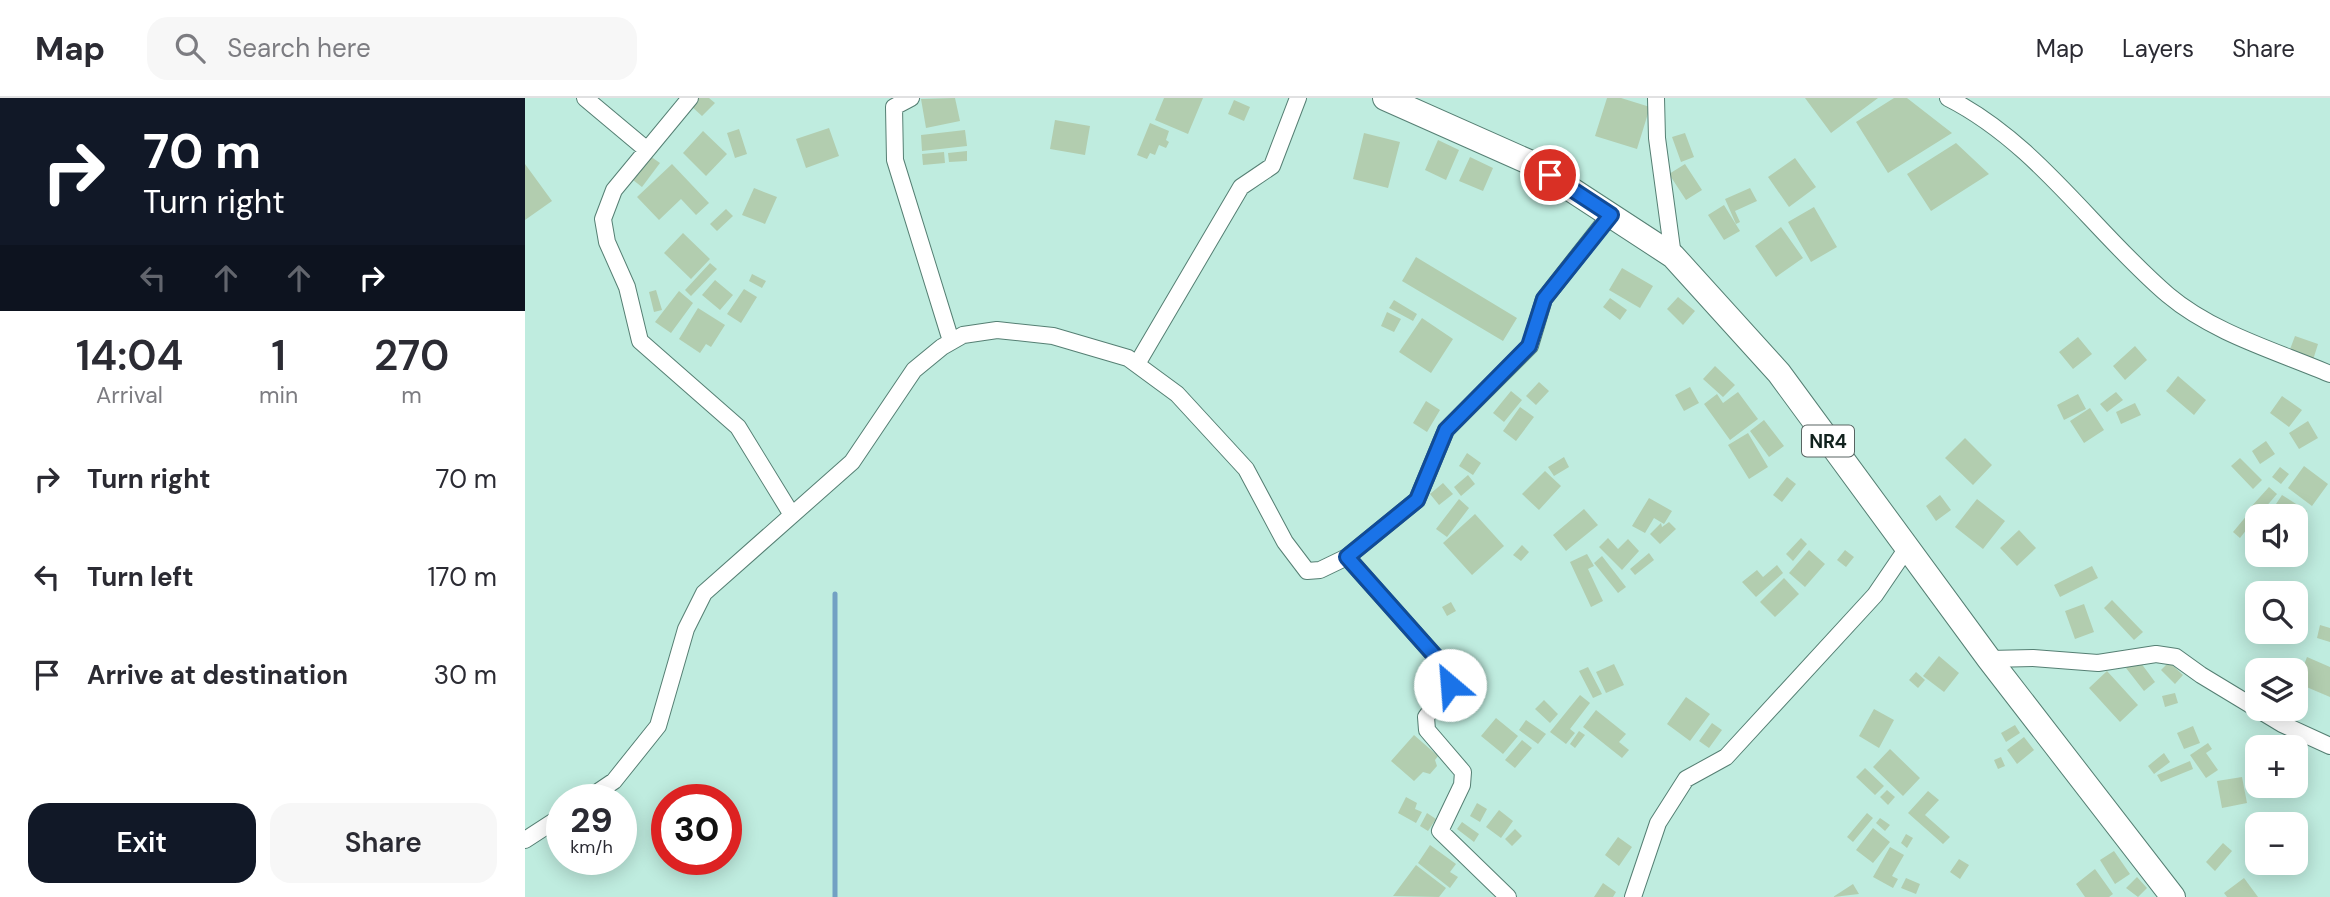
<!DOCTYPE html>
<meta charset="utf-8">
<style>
:root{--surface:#fff;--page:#f7f7f7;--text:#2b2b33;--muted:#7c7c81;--line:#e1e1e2;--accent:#111827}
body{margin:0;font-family:"DM Sans",sans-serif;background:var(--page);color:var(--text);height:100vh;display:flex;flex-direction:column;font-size:26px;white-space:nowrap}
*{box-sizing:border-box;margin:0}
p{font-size:23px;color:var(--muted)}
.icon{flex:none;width:38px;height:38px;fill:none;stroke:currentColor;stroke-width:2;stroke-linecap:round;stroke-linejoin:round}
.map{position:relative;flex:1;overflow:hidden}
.sheet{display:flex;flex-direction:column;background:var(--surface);width:525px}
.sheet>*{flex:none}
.guide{background:#111827;color:#fff;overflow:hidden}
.buttons{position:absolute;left:1720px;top:406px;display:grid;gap:14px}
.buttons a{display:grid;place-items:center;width:63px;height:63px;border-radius:14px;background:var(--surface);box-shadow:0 4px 18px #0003;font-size:35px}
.speed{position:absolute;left:21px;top:686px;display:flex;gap:14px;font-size:35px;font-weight:700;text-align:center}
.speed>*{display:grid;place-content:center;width:91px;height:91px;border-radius:50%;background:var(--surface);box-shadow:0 4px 18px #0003;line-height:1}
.speed small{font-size:18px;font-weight:400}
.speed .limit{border:10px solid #d22;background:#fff;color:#111}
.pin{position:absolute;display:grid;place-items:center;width:60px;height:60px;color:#fff;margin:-30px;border:4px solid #fff;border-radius:50%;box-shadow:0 2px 7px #0007}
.me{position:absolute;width:77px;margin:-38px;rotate:333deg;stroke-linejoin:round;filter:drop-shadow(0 0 5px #0008)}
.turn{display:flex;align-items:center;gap:24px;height:147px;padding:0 28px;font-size:32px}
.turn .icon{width:91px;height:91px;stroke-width:2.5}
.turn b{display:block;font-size:49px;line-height:60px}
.lanes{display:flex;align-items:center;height:66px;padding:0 28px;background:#0003;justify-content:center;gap:35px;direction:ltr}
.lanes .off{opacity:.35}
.eta{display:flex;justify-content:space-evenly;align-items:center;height:119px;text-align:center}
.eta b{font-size:42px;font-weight:600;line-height:49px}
.primary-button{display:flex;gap:14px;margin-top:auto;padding:14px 28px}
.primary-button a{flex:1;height:80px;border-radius:21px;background:var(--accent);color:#fff;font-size:28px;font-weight:600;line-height:80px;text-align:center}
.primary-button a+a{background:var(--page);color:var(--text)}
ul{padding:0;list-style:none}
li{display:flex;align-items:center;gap:21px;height:98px;padding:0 28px}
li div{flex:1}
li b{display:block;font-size:26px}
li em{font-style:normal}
header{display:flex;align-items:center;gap:42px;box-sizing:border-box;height:98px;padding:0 35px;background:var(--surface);border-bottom:2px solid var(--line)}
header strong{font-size:33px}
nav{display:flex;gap:38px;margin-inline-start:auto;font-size:24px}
.search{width:490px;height:63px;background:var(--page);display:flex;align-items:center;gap:18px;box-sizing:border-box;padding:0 24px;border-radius:21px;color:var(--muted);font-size:26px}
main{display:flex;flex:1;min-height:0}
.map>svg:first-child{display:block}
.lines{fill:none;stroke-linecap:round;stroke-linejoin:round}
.stream{stroke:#72a0c3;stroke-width:5}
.building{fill:#b2cdaf}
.minor-casing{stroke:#557f73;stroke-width:18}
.highway-casing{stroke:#557f73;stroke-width:26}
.minor{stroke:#fff;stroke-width:16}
.highway{stroke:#fff;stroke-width:24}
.route-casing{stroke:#114b97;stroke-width:18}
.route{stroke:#1a73e8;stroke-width:12}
.labels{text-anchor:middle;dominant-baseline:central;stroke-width:5;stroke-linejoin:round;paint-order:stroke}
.shield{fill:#fff;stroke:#586462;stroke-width:2}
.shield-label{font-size:19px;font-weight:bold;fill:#11221e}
</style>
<header>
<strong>Map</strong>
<div class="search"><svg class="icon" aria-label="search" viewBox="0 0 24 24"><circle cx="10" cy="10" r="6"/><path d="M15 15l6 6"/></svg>Search here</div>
<nav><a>Map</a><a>Layers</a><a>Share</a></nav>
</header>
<main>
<section class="sheet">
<div class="guide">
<div class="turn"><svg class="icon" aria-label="right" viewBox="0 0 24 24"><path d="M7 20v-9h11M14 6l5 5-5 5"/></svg><div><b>70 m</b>Turn right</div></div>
<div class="lanes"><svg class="icon off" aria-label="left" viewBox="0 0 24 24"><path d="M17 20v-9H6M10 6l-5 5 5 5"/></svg><svg class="icon off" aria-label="ahead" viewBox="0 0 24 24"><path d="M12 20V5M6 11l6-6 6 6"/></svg><svg class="icon off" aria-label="ahead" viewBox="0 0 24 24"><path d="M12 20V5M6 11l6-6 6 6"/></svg><svg class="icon" aria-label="right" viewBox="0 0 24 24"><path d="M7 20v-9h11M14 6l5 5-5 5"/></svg></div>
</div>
<div class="eta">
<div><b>14:04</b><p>Arrival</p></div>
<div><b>1</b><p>min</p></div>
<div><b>270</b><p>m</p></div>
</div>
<ul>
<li><svg class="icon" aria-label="right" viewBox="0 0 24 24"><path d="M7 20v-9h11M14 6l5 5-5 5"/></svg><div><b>Turn right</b></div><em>70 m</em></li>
<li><svg class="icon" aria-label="left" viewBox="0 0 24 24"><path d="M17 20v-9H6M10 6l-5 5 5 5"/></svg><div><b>Turn left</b></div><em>170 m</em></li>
<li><svg class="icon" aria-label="arrive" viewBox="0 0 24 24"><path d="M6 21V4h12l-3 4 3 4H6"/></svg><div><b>Arrive at destination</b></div><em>30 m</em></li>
</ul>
<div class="primary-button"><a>Exit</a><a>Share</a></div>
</section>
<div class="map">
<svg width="1805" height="799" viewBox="0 0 1805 799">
<rect width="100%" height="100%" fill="#bfecdf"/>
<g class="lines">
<path class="stream" d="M 310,496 L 310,799"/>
</g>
<path class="building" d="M 171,0 L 184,0 L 190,5 L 177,18 L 165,7 Z
M 430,0 L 435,23 L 401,30 L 396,1 Z
M 639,0 L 678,0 L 663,36 L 630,22 Z
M 1082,0 L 1096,0 L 1125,9 L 1112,51 L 1070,38 Z
M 1280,0 L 1353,0 L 1306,35 Z
M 1369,0 L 1382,0 L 1427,35 L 1363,75 L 1331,24 Z
M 709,2 L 725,9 L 719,23 L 703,16 Z
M 530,22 L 565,28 L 560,57 L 525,51 Z
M 625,25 L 644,33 L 641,42 L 644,44 L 641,50 L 634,47 L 630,57 L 625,55 L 622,61 L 612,57 Z
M 304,30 L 314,58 L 281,70 L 271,41 Z
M 214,31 L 222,56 L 210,60 L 202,35 Z
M 440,32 L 442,48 L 397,53 L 396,37 Z
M 178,33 L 202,56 L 181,78 L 158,55 Z
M 839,35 L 875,44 L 863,90 L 828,81 Z
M 1160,35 L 1169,59 L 1156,64 L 1147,39 Z
M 913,42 L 934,52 L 921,82 L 900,72 Z
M 1431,45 L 1464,76 L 1406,113 L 1382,76 Z
M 442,53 L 442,63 L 424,64 L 423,55 Z
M 419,54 L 420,65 L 398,67 L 397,56 Z
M 125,58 L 135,65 L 117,89 L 108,82 Z
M 945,59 L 968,70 L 958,93 L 934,83 Z
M 1270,60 L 1291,89 L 1264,109 L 1243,79 Z
M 0,66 L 27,103 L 0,122 Z
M 147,66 L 184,105 L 171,117 L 156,101 L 134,122 L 112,99 Z
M 1160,66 L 1177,92 L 1161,102 L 1144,76 Z
M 229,90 L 252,99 L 240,126 L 217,117 Z
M 1225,90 L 1232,103 L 1210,113 L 1215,124 L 1211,126 L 1200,101 Z
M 1199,107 L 1215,133 L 1199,142 L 1183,117 Z
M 1289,109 L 1312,149 L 1286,164 L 1263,124 Z
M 201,111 L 208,118 L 192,133 L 185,126 Z
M 1256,129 L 1278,160 L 1251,179 L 1230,148 Z
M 158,135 L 185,161 L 166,181 L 139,155 Z
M 891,159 L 992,220 L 978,243 L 877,183 Z
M 185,165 L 192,171 L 166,198 L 160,192 Z
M 1097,170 L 1128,188 L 1115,210 L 1084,192 Z
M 227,176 L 241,183 L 237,190 L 224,183 Z
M 190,182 L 208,197 L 195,212 L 177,197 Z
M 219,191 L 232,199 L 216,225 L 202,216 Z
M 131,192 L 137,212 L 129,214 L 124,194 Z
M 154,193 L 168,205 L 146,235 L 130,224 Z
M 1153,199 L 1170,213 L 1158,227 L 1142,211 Z
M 1085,200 L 1102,212 L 1095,222 L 1078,209 Z
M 869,202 L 892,216 L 888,223 L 864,210 Z
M 173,210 L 200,227 L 186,249 L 181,246 L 175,255 L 154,241 Z
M 862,214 L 876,221 L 869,234 L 856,228 Z
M 897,220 L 928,241 L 906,275 L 874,254 Z
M 1770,238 L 1793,246 L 1788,262 L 1764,254 Z
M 1553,239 L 1567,256 L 1548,271 L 1534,254 Z
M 1610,248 L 1622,262 L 1600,282 L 1588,268 Z
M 1190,268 L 1210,287 L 1198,299 L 1178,281 Z
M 1653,278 L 1681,302 L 1669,317 L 1641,293 Z
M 1014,284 L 1024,293 L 1011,307 L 1001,298 Z
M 1165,289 L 1174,305 L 1159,313 L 1150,297 Z
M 986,293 L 997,302 L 979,324 L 968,315 Z
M 1213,294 L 1233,321 L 1205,342 L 1179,306 L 1192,296 L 1198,305 Z
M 1591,294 L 1598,302 L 1582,314 L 1575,306 Z
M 1553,296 L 1561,311 L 1539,322 L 1532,307 Z
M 1757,298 L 1777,312 L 1764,329 L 1745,315 Z
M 901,303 L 915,312 L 902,334 L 888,325 Z
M 1610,305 L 1616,317 L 1596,326 L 1591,314 Z
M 995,309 L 1009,319 L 991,343 L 978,333 Z
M 1565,310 L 1579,332 L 1559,345 L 1545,323 Z
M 1239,322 L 1259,348 L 1244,359 L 1225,333 Z
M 1783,323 L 1793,340 L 1774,351 L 1764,335 Z
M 1223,335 L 1243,369 L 1224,381 L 1203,347 Z
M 1440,340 L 1467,367 L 1448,387 L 1420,360 Z
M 1741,343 L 1750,356 L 1735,366 L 1727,353 Z
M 942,355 L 956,365 L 948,377 L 934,368 Z
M 1039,359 L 1044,369 L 1029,378 L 1023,369 Z
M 1715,360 L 1737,382 L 1728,391 L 1706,368 Z
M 1779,368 L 1803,386 L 1787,408 L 1763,390 Z
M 1755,369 L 1764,376 L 1756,386 L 1747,379 Z
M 1020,373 L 1036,388 L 1014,412 L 997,396 Z
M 943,377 L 950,386 L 936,398 L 929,389 Z
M 1262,379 L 1271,386 L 1257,404 L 1248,397 Z
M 918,385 L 928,396 L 914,407 L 905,396 Z
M 1744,389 L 1752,396 L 1733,418 L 1725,410 Z
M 1415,397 L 1426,412 L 1411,423 L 1401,408 Z
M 1757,397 L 1782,413 L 1774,425 L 1771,418 L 1763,418 L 1749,409 Z
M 1124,400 L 1147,413 L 1139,426 L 1129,420 L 1120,435 L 1107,428 Z
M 934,401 L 944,410 L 922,439 L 911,431 Z
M 1452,401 L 1480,423 L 1458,451 L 1430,429 Z
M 1059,411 L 1073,427 L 1041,453 L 1028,437 Z
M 950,416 L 979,448 L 947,477 L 918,445 Z
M 1723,416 L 1729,422 L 1715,440 L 1708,434 Z
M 1144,424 L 1151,431 L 1135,446 L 1125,436 L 1136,425 L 1137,429 Z
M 1494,432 L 1511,450 L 1492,468 L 1475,450 Z
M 1083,440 L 1093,451 L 1103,441 L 1114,453 L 1097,472 L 1074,449 Z
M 1276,440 L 1282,446 L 1268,463 L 1261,456 Z
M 997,447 L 1004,454 L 996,463 L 988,457 Z
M 1284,452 L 1300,466 L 1280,489 L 1264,475 Z
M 1320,452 L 1329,459 L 1321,469 L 1312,462 Z
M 1124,455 L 1129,462 L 1110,477 L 1105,471 Z
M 1062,456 L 1069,468 L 1063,471 L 1078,503 L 1066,509 L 1045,464 Z
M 1077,458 L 1101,489 L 1093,495 L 1069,465 Z
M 1252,467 L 1258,475 L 1231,499 L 1217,484 L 1232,472 L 1238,479 Z
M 1567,468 L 1573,480 L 1535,499 L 1529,487 Z
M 1259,480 L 1274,496 L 1250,519 L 1235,504 Z
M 1587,502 L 1618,534 L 1609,542 L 1579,510 Z
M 926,504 L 931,513 L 922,518 L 917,509 Z
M 1559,506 L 1569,534 L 1550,541 L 1540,513 Z
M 1795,527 L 1805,530 L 1805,544 L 1792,540 Z
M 1414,558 L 1434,575 L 1419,594 L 1398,578 Z
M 1782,559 L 1805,569 L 1805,599 L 1772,585 Z
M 1613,561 L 1630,584 L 1619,593 L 1601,570 Z
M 1644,564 L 1658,577 L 1650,586 L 1636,572 Z
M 1089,566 L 1099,587 L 1081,595 L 1071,574 Z
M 1063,569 L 1077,596 L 1068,600 L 1054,573 Z
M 1582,573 L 1613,607 L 1595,624 L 1564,590 Z
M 1391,574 L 1400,582 L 1393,590 L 1384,582 Z
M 1650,595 L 1653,605 L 1640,609 L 1637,598 Z
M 1055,597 L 1065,605 L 1045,631 L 1050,635 L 1041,646 L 1025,634 Z
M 1161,599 L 1185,616 L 1165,643 L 1142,626 Z
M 1019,602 L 1033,616 L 1025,625 L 1010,611 Z
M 1349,611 L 1369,622 L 1354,650 L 1334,638 Z
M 1071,612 L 1101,636 L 1094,644 L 1104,652 L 1097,660 L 1058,629 Z
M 971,620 L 993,638 L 978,656 L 956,638 Z
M 1001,622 L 1021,636 L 1013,646 L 994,632 Z
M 1187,625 L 1197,632 L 1184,650 L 1174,643 Z
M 1490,627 L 1495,635 L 1481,644 L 1476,635 Z
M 1668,628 L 1675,645 L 1659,651 L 1652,635 Z
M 1054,633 L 1060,637 L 1050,650 L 1045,646 Z
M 889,637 L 913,658 L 910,662 L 912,668 L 905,676 L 898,674 L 889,683 L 866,663 Z
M 1499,639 L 1509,652 L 1492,666 L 1482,652 Z
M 997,642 L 1007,650 L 990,670 L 980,662 Z
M 1683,645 L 1687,651 L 1681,655 L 1693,672 L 1681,680 L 1665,657 Z
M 1365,651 L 1395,680 L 1378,698 L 1348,669 Z
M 1639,655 L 1645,664 L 1629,676 L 1623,668 Z
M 1476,659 L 1480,668 L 1473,671 L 1469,662 Z
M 1665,663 L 1668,671 L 1636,684 L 1632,677 Z
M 1340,670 L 1359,688 L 1350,697 L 1331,679 Z
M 1732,678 L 1732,688 L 1752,688 L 1753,696 L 1727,698 L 1725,679 Z
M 1717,679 L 1722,705 L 1697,710 L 1692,683 Z
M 1362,692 L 1370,699 L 1363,707 L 1355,699 Z
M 1403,693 L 1414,702 L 1400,717 L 1425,739 L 1418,746 L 1383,715 Z
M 881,699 L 892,705 L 890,711 L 897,714 L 891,725 L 873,715 Z
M 952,705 L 962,711 L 955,724 L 945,718 Z
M 974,712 L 988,723 L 976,740 L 961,729 Z
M 902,715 L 911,721 L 903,733 L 895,728 Z
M 1342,715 L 1348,720 L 1328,744 L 1322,739 Z
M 1355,720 L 1365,727 L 1360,733 L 1351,725 Z
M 937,724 L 954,736 L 949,744 L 932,731 Z
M 1348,730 L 1365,744 L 1348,765 L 1331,752 Z
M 990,731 L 997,738 L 987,748 L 980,741 Z
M 1381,736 L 1388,740 L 1382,750 L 1376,745 Z
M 1093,739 L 1107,749 L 1094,768 L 1080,757 Z
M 1698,745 L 1707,753 L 1690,773 L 1681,764 Z
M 905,747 L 931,766 L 925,774 L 933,779 L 925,790 L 893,765 Z
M 1365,749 L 1379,757 L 1367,778 L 1373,781 L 1368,790 L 1348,779 Z
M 1589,753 L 1605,776 L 1590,786 L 1575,762 Z
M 1434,761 L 1444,767 L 1435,781 L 1425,774 Z
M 891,767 L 921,790 L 914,799 L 868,798 Z
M 1570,771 L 1588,796 L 1584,799 L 1560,799 L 1551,786 Z
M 1612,779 L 1622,790 L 1613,799 L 1601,790 Z
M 1381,780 L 1395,786 L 1391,796 L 1376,790 Z
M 1719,780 L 1733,799 L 1702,799 L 1699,795 Z
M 1078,785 L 1091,794 L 1088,799 L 1069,799 Z
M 1328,786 L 1334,796 L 1308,799 Z"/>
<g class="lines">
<defs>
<path id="minor" d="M 60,0 L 122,52
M 165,0 L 89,92 L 78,121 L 82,144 L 102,189 L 115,243 L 213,329 L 267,417
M 386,0 L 369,9 L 370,62 L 426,243
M 1131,0 L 1132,40 L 1148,158
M 1423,0 C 1512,45 1568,133 1643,197 C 1688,235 1751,253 1805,276
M 612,266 L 716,89 L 747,68 L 773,0
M 822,459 L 926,576 L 925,587 L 901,619 L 902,632 L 938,674 L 937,687 L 915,733 L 983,799
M 1464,561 L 1508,560 L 1573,565 L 1631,556 L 1651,559 L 1676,577 L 1757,626 L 1805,648
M 61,702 L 89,683 L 133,628 L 161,531 L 179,495 L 327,364 L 389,272 L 417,249 L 438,237 L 472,232 L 528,238 L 603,260 L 652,296 L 721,371 L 760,444 L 782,473 L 795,472 L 822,459 L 892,402 L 921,332 L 1005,248 L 1019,201 L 1085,117
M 0,742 L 37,718
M 1108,799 L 1133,725 L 1161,681 L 1201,659 L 1350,497 L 1382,450"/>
<path id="highway" d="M 860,0 L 1004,64 L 1148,158 L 1254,275 L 1464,561 L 1648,799"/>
</defs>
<use href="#minor" class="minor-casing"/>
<use href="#highway" class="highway-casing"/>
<use href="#minor" class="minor"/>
<use href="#highway" class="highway"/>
</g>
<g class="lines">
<defs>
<path id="route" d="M 925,587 L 926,576 L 822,459 L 892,402 L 921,332 L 1004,248 L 1019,201 L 1086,117 L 1025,77"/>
</defs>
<use href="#route" class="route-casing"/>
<use href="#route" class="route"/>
</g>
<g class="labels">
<rect class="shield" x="1277" y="327.5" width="52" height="31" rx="5"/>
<g class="shield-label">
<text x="1303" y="343">NR4</text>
</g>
</g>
</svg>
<div class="buttons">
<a><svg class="icon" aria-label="sound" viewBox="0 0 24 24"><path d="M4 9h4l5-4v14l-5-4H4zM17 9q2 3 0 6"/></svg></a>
<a><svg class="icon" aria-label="search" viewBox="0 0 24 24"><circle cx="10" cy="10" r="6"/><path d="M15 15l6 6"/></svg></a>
<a><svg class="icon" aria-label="layers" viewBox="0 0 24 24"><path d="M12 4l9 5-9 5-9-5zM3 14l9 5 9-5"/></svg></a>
<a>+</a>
<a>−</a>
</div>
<div class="speed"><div>29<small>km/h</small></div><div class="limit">30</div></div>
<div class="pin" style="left:1025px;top:77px;background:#d93025"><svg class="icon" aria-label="arrive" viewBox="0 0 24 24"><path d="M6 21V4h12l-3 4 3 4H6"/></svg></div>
<svg class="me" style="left:925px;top:587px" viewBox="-20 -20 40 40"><circle r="19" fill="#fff"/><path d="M0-13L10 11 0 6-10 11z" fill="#1a73e8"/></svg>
</div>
</main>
